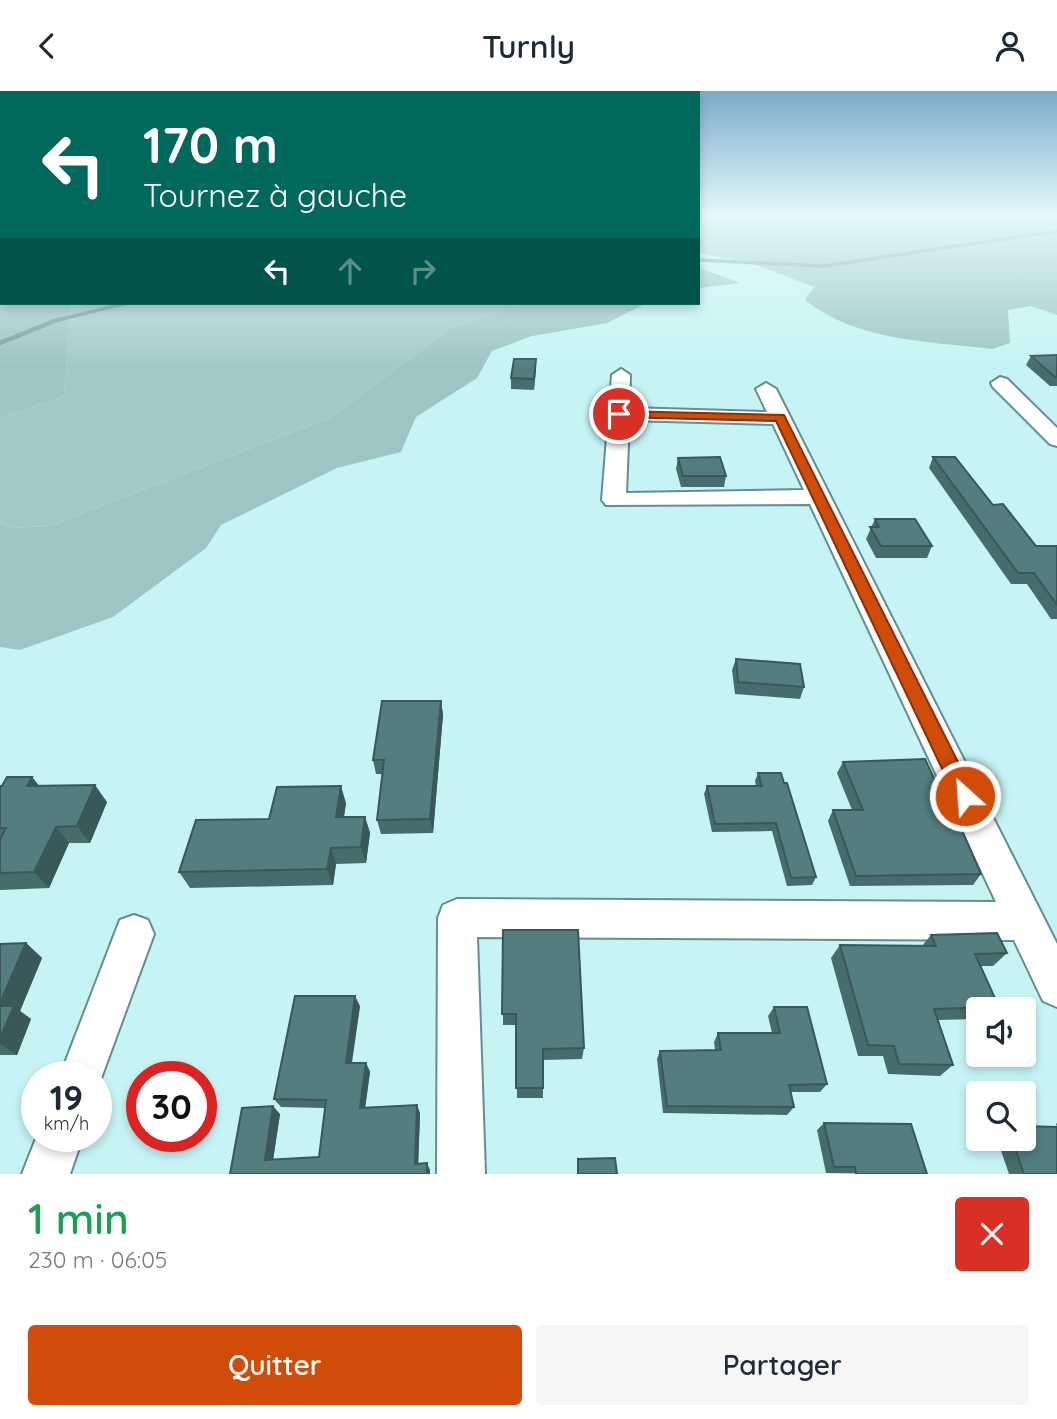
<!DOCTYPE html>
<html lang="fr">
<meta charset="utf-8">
<style>
:root{--surface:#fff;--page:#f6f6f7;--text:#1f2937;--muted:#747a83;--accent:#d14c09}
body{margin:0;font-family:Quicksand,sans-serif;background:var(--page);color:var(--text);height:100vh;display:flex;flex-direction:column;font-size:26px;white-space:nowrap}
*{box-sizing:border-box;margin:0}
p{font-size:23px;color:var(--muted)}
.icon{flex:none;width:38px;height:38px;fill:none;stroke:currentColor;stroke-width:2;stroke-linecap:round;stroke-linejoin:round}
.map{position:relative;height:1083px;overflow:hidden}
.side{display:flex;flex-direction:column;background:var(--surface);flex:1}
.side>*{flex:none}
.hud{position:absolute;left:0px;top:0px;width:700px;height:214px;box-shadow:0 4px 10px #0003;background:#00695c;color:#fff;overflow:hidden}
.fabs{position:absolute;left:966px;top:906px;display:grid;gap:14px}
.fabs a{display:grid;place-items:center;width:70px;height:70px;border-radius:7px;background:var(--surface);box-shadow:0 4px 10px #0003;font-size:35px}
.speed{position:absolute;left:21px;top:970px;display:flex;gap:14px;font-size:35px;font-weight:700;text-align:center}
.speed>*{display:grid;place-content:center;width:91px;height:91px;border-radius:50%;background:var(--surface);box-shadow:0 4px 10px #0003;line-height:1}
.speed small{font-size:18px;font-weight:400}
.speed .limit{border:10px solid #d22;background:#fff;color:#111}
.pin{position:absolute;display:grid;place-items:center;width:60px;height:60px;color:#fff;margin:-30px;border:4px solid #fff;border-radius:50%;box-shadow:0 2px 7px #0007}
.me{position:absolute;width:77px;margin:-38px;rotate:334deg;stroke-linejoin:round;filter:drop-shadow(0 0 5px #0008)}
.turn{display:flex;align-items:center;gap:24px;height:147px;padding:0 28px;font-size:32px}
.turn .icon{width:91px;height:91px;stroke-width:2.5}
.turn b{display:block;font-size:49px;line-height:60px}
.lanes{display:flex;align-items:center;height:66px;padding:0 28px;background:#0003;justify-content:center;gap:35px;direction:ltr}
.lanes .off{opacity:.35}
.round{display:grid;place-items:center;flex:none;width:74px;height:74px;border-radius:7px;background:var(--page)}
.summary{display:flex;align-items:center;justify-content:space-between;height:119px;padding:0 28px}
h1{font-size:42px;font-weight:600;line-height:52px;color:#1e9e55}
.button{display:flex;gap:14px;margin-top:auto;padding:14px 28px}
.button a{flex:1;height:80px;border-radius:7px;background:var(--accent);color:#fff;font-size:28px;font-weight:600;line-height:80px;text-align:center}
.button a+a{background:var(--page);color:var(--text)}
header{display:flex;justify-content:space-between;align-items:center;height:91px;padding:0 28px;background:var(--surface);font-size:32px;font-weight:600}
.map>svg:first-child{display:block}
.green{fill:#a4c9cb}
.forest{fill:#9ec4c6}
.lines{fill:none;stroke-linecap:round;stroke-linejoin:round}
.stream-far1{stroke:#799e9f;stroke-width:3.5}
.stream{stroke:#799e9f;stroke-width:4.5}
.minor-casing{stroke:#648e90;stroke-width:4}
.minor{fill:#fff;fill-rule:evenodd}
.wall{fill:#476c6d}
.shaded-wall{fill:#3a5859}
.building{fill:#537d7f;stroke:#3a5859;stroke-width:2}
.route{fill:#d14c09;stroke:#883106;stroke-width:2}
</style>
<header><svg class="icon" aria-label="back" viewBox="0 0 24 24"><path d="M15 5l-7 7 7 7"/></svg>Turnly<svg class="icon" aria-label="person" viewBox="0 0 24 24"><circle cx="12" cy="8" r="4"/><path d="M4 21q1-7 8-7t8 7"/></svg></header>
<div class="map">
<svg width="1057" height="1083" viewBox="0 0 1057 1083">
<rect width="100%" height="100%" fill="#c6f4f5"/>
<path class="green" d="M 71,212 L 527,212 L 451,237 L 332,326 L 50,435 L 9,437 L 0,433 L 0,327 L 64,305 Z"/>
<path class="forest" d="M 0,125 L 2,212 L 71,212 L 64,305 L 0,327 Z
M 698,125 L 1057,125 L 1057,224 L 1031,215 L 1008,219 L 1010,252 L 992,258 C 928,250 858,251 805,209 L 814,196 L 752,172 L 698,162 Z
M 698,176 L 740,192 L 698,197 Z
M 527,212 L 647,212 L 607,232 L 532,245 L 492,260 L 477,287 L 416,326 L 401,361 L 337,377 L 221,434 L 206,457 L 113,526 L 20,559 L 0,556 L 0,433 L 9,437 L 50,435 L 332,326 L 451,237 Z"/>
<g class="lines">
<path class="stream-far1" d="M 698,169 L 824,175 L 1057,140
M 254,212 L 314,212
M 50,231 L 127,212"/>
<path class="stream" d="M 0,252 L 57,229"/>
<defs>
<path id="minor" d="M 621,278 L 630,284 L 629,317 L 767,321 L 756,298 L 766,292 L 776,298 L 1057,853 L 1057,916 L 1043,910 L 1014,849 L 477,846 L 485,1083 L 437,1083 L 438,827 L 443,814 L 457,808 L 996,811 L 810,413 L 606,414 L 602,409 L 612,284 ZM 629,329 L 773,333 L 804,399 L 626,402 Z
M 1000,286 L 1007,288 L 1057,337 L 1057,355 L 1050,353 L 993,296 L 991,292 Z
M 134,824 L 148,829 L 154,843 L 96,1001 L 96,985 L 60,985 L 120,829 Z
M 37,1045 L 83,1045 L 70,1083 L 22,1083 Z"/>
</defs>
<use href="#minor" class="minor-casing"/>
<use href="#minor" class="minor"/>
</g>
<path class="wall" d="M 1057,264 L 1057,295 L 1050,295 L 1026,274 L 1031,265 Z
M 536,268 L 534,299 L 511,298 L 511,287 Z
M 933,366 L 993,414 L 1036,455 L 1057,455 L 1057,528 L 1051,528 L 1027,493 L 1011,493 L 929,377 Z
M 678,367 L 726,385 L 724,396 L 681,396 L 676,378 Z
M 875,428 L 932,455 L 927,467 L 876,467 L 866,448 Z
M 736,568 L 804,596 L 800,608 L 735,603 L 732,579 Z
M 441,610 L 443,624 L 433,742 L 381,743 L 377,729 L 382,683 L 376,683 L 373,669 Z
M 843,671 L 981,783 L 973,794 L 850,795 L 828,730 L 833,719 L 852,719 L 837,682 Z
M 758,682 L 784,692 L 816,786 L 812,794 L 787,795 L 772,740 L 712,741 L 704,703 L 707,695 L 756,695 L 755,690 Z
M 32,686 L 39,695 L 107,711 L 90,752 L 69,752 L 49,797 L 0,799 L 0,695 Z
M 346,712 L 344,726 L 365,726 L 370,742 L 366,772 L 336,773 L 333,794 L 190,797 L 179,781 L 269,728 Z
M 503,839 L 584,957 L 582,968 L 543,969 L 543,1007 L 517,1007 L 516,934 L 503,934 Z
M 931,844 L 1007,862 L 993,875 L 980,875 L 999,916 L 996,919 L 978,919 L 978,928 L 937,929 L 953,974 L 940,985 L 888,983 L 883,965 L 858,965 L 831,867 L 840,854 L 922,855 Z
M 26,852 L 42,867 L 20,920 L 31,928 L 17,964 L 0,964 L 0,853 Z
M 360,915 L 352,972 L 366,972 L 370,981 L 365,1017 L 420,1022 L 418,1073 L 430,1079 L 430,1083 L 230,1083 L 280,1023 L 273,1069 L 319,1066 L 325,1017 L 281,1016 L 274,1008 Z
M 774,916 L 827,993 L 820,1001 L 791,1001 L 794,1016 L 787,1024 L 663,1022 L 657,968 L 660,960 L 715,959 L 714,951 L 718,942 L 772,942 L 768,925 Z
M 824,1032 L 927,1083 L 826,1082 L 817,1039 Z
M 1057,1032 L 1057,1083 L 1009,1083 L 997,1048 L 1024,1048 L 1057,1036 L 1056,1033 Z"/>
<path class="shaded-wall" d="M 536,268 L 536,279 L 534,299 L 534,288 Z
M 441,610 L 443,624 L 433,742 L 430,728 Z
M 32,686 L 45,702 L 27,695 Z
M 95,694 L 107,711 L 90,752 L 77,735 Z
M 341,695 L 346,712 L 341,743 L 336,726 Z
M 365,726 L 370,742 L 366,772 L 361,756 Z
M 56,736 L 69,752 L 49,797 L 34,781 Z
M 331,757 L 336,773 L 333,794 L 327,778 Z
M 26,852 L 42,867 L 20,920 L 31,928 L 17,964 L 0,953 L 0,912 Z
M 355,905 L 360,915 L 350,980 L 346,972 Z
M 366,972 L 370,981 L 364,1025 L 360,1017 Z
M 417,1014 L 420,1022 L 418,1079 L 415,1073 Z
M 273,1015 L 280,1023 L 272,1076 L 265,1069 Z
M 427,1072 L 430,1079 L 430,1083 L 427,1083 Z"/>
<path class="building" d="M 1057,264 L 1057,286 L 1055,286 L 1031,265 Z
M 514,268 L 536,268 L 534,288 L 511,287 Z
M 720,366 L 726,385 L 683,385 L 678,367 Z
M 933,366 L 955,366 L 993,414 L 1003,413 L 1036,455 L 1057,455 L 1057,514 L 1034,482 L 1018,482 Z
M 875,428 L 915,428 L 932,455 L 881,455 L 870,436 L 879,436 Z
M 736,568 L 800,573 L 804,596 L 738,591 Z
M 382,610 L 441,610 L 430,728 L 377,729 L 384,669 L 373,669 Z
M 925,668 L 939,698 L 944,698 L 981,783 L 856,785 L 833,719 L 863,719 L 843,671 Z
M 758,682 L 781,682 L 784,692 L 787,692 L 816,786 L 791,787 L 776,732 L 715,733 L 707,695 L 762,695 Z
M 7,686 L 32,686 L 27,695 L 95,694 L 77,735 L 56,736 L 34,781 L 0,782 L 0,748 L 6,737 L 0,737 L 0,695 L 2,695 Z
M 341,695 L 336,726 L 365,726 L 361,756 L 331,757 L 327,778 L 179,781 L 196,729 L 269,728 L 277,696 Z
M 503,839 L 578,839 L 584,957 L 543,958 L 543,997 L 516,997 L 516,923 L 502,923 Z
M 997,842 L 1007,862 L 975,863 L 999,916 L 934,918 L 953,974 L 899,973 L 894,955 L 868,954 L 840,854 L 936,855 L 931,844 Z
M 26,852 L 0,912 L 0,853 Z
M 295,905 L 355,905 L 346,972 L 366,972 L 360,1017 L 417,1014 L 415,1073 L 427,1072 L 427,1083 L 230,1083 L 242,1017 L 273,1015 L 265,1069 L 319,1066 L 326,1009 L 274,1008 Z
M 0,915 L 14,915 L 0,947 Z
M 774,916 L 807,916 L 827,993 L 789,994 L 794,1016 L 667,1015 L 660,960 L 721,959 L 718,942 L 780,942 Z
M 824,1032 L 911,1033 L 927,1083 L 856,1083 L 855,1076 L 834,1076 Z
M 1024,1035 L 1057,1036 L 1057,1083 L 1024,1083 L 1012,1048 L 1024,1048 Z
M 615,1067 L 617,1083 L 578,1083 L 578,1068 Z"/>
<linearGradient id="sky" x2="0" y2="1"><stop stop-color="#7babcb"/><stop offset="0.45" stop-color="#e5fafa"/><stop offset="1" stop-color="#e5fafa" stop-opacity="0"/></linearGradient>
<rect width="1057" height="276" fill="url(#sky)"/>
<path class="route" d="M 619,320 L 784,324 L 972,699 L 975,705 L 972,711 L 965,713 L 958,711 L 776,330 L 615,326 L 613,323 Z"/>
</svg>
<div class="fabs">
<a><svg class="icon" aria-label="sound" viewBox="0 0 24 24"><path d="M4 9h4l5-4v14l-5-4H4zM17 9q2 3 0 6"/></svg></a>
<a><svg class="icon" aria-label="search" viewBox="0 0 24 24"><circle cx="10" cy="10" r="6"/><path d="M15 15l6 6"/></svg></a>
</div>
<div class="speed"><div>19<small>km/h</small></div><div class="limit">30</div></div>
<div class="pin" style="left:619px;top:323px;background:#d93025"><svg class="icon" aria-label="arrive" viewBox="0 0 24 24"><path d="M6 21V4h12l-3 4 3 4H6"/></svg></div>
<svg class="me" style="left:965px;top:705px" viewBox="-20 -20 40 40"><circle r="17" fill="#d14c09" stroke="#fff" stroke-width="3"/><path d="M0-11L8 9 0 5-8 9z" fill="#fff"/></svg>
<div class="hud">
<div class="turn"><svg class="icon" aria-label="left" viewBox="0 0 24 24"><path d="M17 20v-9H6M10 6l-5 5 5 5"/></svg><div><b>170 m</b>Tournez à gauche</div></div>
<div class="lanes"><svg class="icon" aria-label="left" viewBox="0 0 24 24"><path d="M17 20v-9H6M10 6l-5 5 5 5"/></svg><svg class="icon off" aria-label="ahead" viewBox="0 0 24 24"><path d="M12 20V5M6 11l6-6 6 6"/></svg><svg class="icon off" aria-label="right" viewBox="0 0 24 24"><path d="M7 20v-9h11M14 6l5 5-5 5"/></svg></div>
</div>
</div>
<section class="side">
<div class="summary"><div><h1>1 min</h1><p>230 m · 06:05</p></div><a class="round" style="background:#d93025;color:#fff"><svg class="icon" aria-label="close" viewBox="0 0 24 24"><path d="M6 6l12 12M18 6L6 18"/></svg></a></div>
<div class="button"><a>Quitter</a><a>Partager</a></div>
</section>
